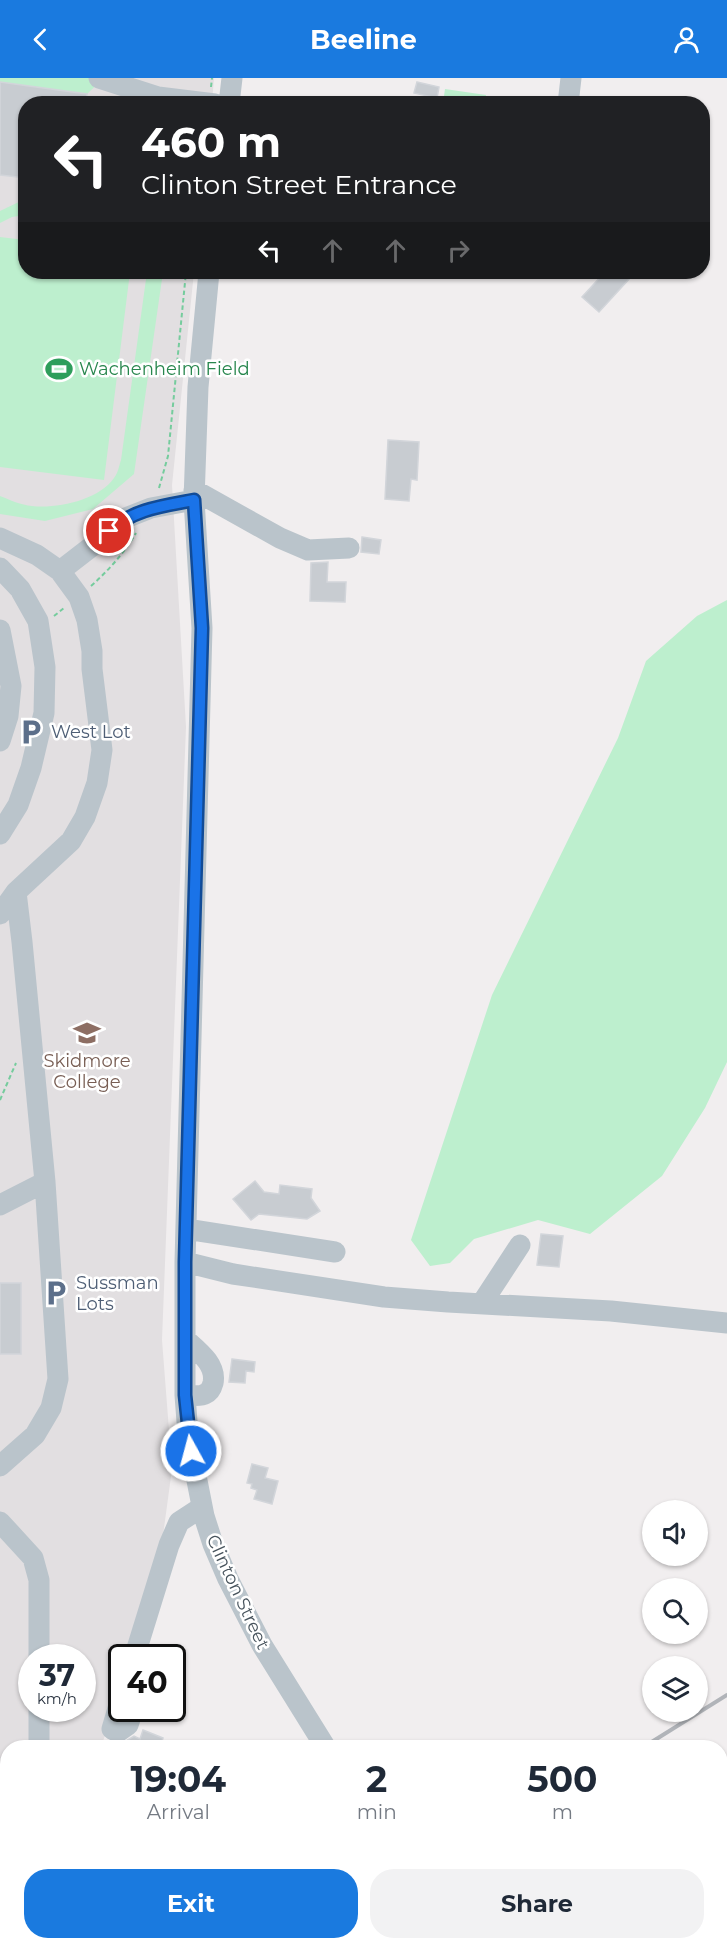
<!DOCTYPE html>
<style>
:root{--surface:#fff;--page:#f2f2f3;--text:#1f2937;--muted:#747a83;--accent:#1a7adf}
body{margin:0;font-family:Montserrat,sans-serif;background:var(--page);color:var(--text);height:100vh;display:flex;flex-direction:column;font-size:22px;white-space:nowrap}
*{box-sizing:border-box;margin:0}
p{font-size:20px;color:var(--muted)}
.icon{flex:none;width:33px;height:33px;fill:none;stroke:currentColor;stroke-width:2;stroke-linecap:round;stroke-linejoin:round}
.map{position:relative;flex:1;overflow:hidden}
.panel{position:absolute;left:0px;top:1662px;width:728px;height:210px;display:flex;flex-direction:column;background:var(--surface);border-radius:24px 24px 0 0;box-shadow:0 2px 4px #0004}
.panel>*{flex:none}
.guide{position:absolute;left:18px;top:18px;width:692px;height:183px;border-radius:24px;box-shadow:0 2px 4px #0004;background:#202124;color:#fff;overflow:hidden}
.controls{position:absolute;left:642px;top:1422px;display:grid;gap:12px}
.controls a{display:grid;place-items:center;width:66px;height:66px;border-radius:50%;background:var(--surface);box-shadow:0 2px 4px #0004;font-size:30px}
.speed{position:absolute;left:18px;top:1566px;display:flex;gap:12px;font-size:30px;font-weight:700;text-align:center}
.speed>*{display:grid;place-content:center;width:78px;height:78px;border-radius:50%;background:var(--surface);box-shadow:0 2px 4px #0004;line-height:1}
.speed small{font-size:15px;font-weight:400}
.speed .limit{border:3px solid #111;border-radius:9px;background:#fff;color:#111}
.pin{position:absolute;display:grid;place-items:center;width:51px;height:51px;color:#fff;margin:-26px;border:3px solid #fff;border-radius:50%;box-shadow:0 2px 6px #0007}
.me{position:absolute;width:66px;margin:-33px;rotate:353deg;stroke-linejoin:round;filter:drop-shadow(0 0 4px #0008)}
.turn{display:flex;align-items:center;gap:21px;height:126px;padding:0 24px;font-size:27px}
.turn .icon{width:78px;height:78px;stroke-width:2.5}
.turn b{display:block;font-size:42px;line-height:51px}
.lanes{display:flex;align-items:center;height:57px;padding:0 24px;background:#0003;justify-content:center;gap:30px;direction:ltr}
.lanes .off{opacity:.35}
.eta{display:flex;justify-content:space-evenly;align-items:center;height:102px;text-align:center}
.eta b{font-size:36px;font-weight:700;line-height:42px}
.action{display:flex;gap:12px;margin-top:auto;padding:12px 24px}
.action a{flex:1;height:69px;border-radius:24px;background:var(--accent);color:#fff;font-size:24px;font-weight:700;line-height:69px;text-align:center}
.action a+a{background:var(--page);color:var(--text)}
header{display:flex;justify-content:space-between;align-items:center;height:78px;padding:0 24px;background:var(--accent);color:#fff;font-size:27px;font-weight:700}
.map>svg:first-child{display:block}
.education{fill:#e2dfe1;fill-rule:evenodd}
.green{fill:#bdefce}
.building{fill:#c8ccd1;stroke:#d2d5da;stroke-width:1.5}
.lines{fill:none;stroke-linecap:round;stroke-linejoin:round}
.path{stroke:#75cc9d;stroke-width:2;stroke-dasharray:4.5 3;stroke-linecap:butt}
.minor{stroke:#bac4cb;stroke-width:21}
.rail{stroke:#b1b4b9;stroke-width:4}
.route-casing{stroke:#114b97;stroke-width:15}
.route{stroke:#1a73e8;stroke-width:10}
.labels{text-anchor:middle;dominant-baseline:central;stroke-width:5;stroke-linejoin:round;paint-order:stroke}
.leisure-label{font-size:18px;fill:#27864d;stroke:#fff;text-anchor:start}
.service-label{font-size:18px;fill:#4e5e75;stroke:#fff;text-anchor:start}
.education-label{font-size:18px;fill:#785e54;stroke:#fff}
.street-label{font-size:18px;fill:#47535c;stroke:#fff}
</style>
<header><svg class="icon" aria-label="back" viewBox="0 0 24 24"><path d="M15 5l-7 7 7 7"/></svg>Beeline<svg class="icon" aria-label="person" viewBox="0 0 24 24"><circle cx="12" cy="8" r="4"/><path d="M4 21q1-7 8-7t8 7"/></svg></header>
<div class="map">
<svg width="727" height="1872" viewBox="0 0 727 1872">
<rect width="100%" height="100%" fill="#f1eeef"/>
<path class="education" d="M 0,0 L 214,0 L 212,25 L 26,26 L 26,194 L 194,194 L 172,407 L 186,649 L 162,1262 L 172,1391 L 156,1509 L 132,1579 L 122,1580 L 121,1610 L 101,1669 L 8,1670 L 8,1863 L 2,1872 L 0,1872 ZM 32,1580 L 82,1580 L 82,1630 L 32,1630 Z"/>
<path class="green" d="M 0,0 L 104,0 L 87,16 L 0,4 Z
M 445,11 L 486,17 L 484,25 L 443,25 Z
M 25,121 L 25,137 L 12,139 L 0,145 L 0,133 Z
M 0,159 L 25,162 L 26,194 L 130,194 L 104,402 L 0,389 Z
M 147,194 L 163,194 L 134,396 L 93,431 L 45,443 L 0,436 L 0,418 C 10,422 21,427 32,428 C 57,431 99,422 114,400 C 118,395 119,388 121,382 Z
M 727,522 L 727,984 L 705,1030 L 662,1098 L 590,1156 L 538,1142 L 474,1161 L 450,1185 L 430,1188 L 411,1162 L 492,917 L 618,660 L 646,583 L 697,538 Z"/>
<path class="building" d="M 0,4 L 87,16 L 85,26 L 26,26 L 26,100 L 0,97 Z
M 417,4 L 439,9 L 437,20 L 414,15 Z
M 605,194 L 622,194 L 630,200 L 599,234 L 582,219 Z
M 388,362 L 419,364 L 417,402 L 411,401 L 409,423 L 385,421 Z
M 362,459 L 381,462 L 379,476 L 361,474 Z
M 328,484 L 327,504 L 346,504 L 345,524 L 310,523 L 311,485 Z
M 255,1103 L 264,1114 L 279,1116 L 280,1107 L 312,1111 L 311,1120 L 320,1133 L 307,1141 L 259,1136 L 251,1142 L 233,1121 Z
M 541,1156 L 563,1158 L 559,1189 L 537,1187 Z
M 0,1205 L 21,1205 L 21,1276 L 0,1276 Z
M 232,1281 L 255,1284 L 254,1294 L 246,1293 L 245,1305 L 229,1304 Z
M 252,1386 L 268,1390 L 265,1400 L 278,1403 L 272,1426 L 254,1421 L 257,1412 L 251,1410 L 252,1406 L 247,1405 Z
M 143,1652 L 163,1660 L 160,1670 L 120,1670 L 121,1666 L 134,1658 L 140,1661 Z"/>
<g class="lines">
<path class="path" d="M 211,9 L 212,0
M 96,26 L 97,18
M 159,410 L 168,378 L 186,194
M 91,508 C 109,492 124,475 136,455
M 54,538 L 64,530
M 0,1022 L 16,985"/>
<path class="minor" d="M 99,0 L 158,19 L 215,26
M 229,26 L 232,0
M 568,26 L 571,0
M 209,194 L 198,309 L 194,422 L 202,550 L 185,1184 L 185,1317 L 188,1357 L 204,1438 L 213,1466 L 228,1501 L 262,1567 L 326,1670
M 194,412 L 280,460 L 308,472 L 349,470
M 0,460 L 37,477 L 60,493 L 79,519 L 87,542 L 92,573 L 92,591 L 102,672 L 97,705 L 85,739 L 71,763 L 16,814 L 0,836
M 0,490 L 20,511 L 38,543 L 45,589 L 44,635 L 31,690 L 18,727 L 0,756
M 60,493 L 91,469 L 123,441 L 151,430 L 194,422
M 0,552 L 11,608 L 8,638 L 0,663
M 0,1127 L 45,1104
M 186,1151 L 335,1174
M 185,1184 L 233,1196 L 384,1219 L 448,1224 L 611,1233 L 727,1245
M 482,1225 L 520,1167
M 185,1261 C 197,1272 217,1286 213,1305 C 212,1309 210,1314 205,1316 C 200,1319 191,1317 185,1317
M 0,1388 L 35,1357 L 51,1330 L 58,1301 L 45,1104 L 22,864 L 16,814
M 0,1444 L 33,1480 L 39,1502 L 39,1580
M 134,1580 L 169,1467 L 179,1444 L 202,1429
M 122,1617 L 112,1651 L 118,1654 L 128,1647 L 131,1638 L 128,1630
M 39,1670 L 39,1630
M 0,1804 L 8,1793
M 448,1864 L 452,1872"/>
<path class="rail" d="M 642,1670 L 727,1617
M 317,1872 L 329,1864"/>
</g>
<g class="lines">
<defs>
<path id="route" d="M 109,453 C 134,431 162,428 194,422 L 202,550 L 185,1184 L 185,1317 L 191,1373"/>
</defs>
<use href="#route" class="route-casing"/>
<use href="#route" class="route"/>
</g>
<defs>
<symbol id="stadium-bare" viewBox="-9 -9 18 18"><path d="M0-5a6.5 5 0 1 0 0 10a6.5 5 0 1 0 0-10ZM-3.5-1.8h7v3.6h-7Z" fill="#2e9e5b" stroke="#fff" stroke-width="2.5" paint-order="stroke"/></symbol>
<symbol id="parking-bare" viewBox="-9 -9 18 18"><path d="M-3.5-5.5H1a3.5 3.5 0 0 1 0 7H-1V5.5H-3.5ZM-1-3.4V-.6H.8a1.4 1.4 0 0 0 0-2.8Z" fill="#5c6f8a" stroke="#fff" stroke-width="2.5" paint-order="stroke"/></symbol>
<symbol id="university-bare" viewBox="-9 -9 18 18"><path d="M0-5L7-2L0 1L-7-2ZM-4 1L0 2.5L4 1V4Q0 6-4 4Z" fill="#8d6e63" stroke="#fff" stroke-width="2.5" paint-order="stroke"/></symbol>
</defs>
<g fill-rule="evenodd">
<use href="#stadium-bare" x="40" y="272" width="38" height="38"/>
<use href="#parking-bare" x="12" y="635" width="38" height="38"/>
<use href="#university-bare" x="68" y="936" width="38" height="38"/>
<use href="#parking-bare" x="37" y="1196" width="38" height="38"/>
</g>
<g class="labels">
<g class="leisure-label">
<text x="79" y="291">Wachenheim Field</text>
</g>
<g class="service-label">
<text x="51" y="654">West Lot</text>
<text x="76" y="1205">Sussman<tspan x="76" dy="21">Lots</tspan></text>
</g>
<g class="education-label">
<text x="87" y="983">Skidmore<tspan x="87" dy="21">College</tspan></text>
</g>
<g class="street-label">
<text transform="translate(238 1514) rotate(65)">Clinton Street</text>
</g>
</g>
</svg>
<div class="controls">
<a><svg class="icon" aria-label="sound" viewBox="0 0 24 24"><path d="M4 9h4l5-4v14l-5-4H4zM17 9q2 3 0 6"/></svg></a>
<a><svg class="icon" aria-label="search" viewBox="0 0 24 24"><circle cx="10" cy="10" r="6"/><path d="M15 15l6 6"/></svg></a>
<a><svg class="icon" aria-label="layers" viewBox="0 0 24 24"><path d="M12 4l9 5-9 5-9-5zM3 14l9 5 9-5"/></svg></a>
</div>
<div class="speed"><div>37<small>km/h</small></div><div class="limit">40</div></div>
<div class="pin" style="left:109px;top:453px;background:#d93025"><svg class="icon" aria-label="arrive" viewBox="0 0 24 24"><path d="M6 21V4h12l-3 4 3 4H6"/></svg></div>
<svg class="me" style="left:191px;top:1373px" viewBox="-20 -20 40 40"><circle r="17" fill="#1a73e8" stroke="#fff" stroke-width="3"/><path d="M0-11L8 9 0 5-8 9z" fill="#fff"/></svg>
<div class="guide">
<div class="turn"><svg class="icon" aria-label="left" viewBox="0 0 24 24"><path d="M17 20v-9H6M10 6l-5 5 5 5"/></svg><div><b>460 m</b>Clinton Street Entrance</div></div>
<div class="lanes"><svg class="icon" aria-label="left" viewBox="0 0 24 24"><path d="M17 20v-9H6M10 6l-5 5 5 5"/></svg><svg class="icon off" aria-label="ahead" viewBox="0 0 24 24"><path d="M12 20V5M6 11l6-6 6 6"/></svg><svg class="icon off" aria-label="ahead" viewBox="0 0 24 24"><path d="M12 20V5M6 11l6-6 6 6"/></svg><svg class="icon off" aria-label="right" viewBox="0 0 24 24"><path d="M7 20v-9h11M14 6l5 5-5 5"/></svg></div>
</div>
<section class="panel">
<div class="eta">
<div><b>19:04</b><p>Arrival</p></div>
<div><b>2</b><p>min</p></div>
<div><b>500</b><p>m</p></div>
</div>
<div class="action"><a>Exit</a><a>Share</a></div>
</section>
</div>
